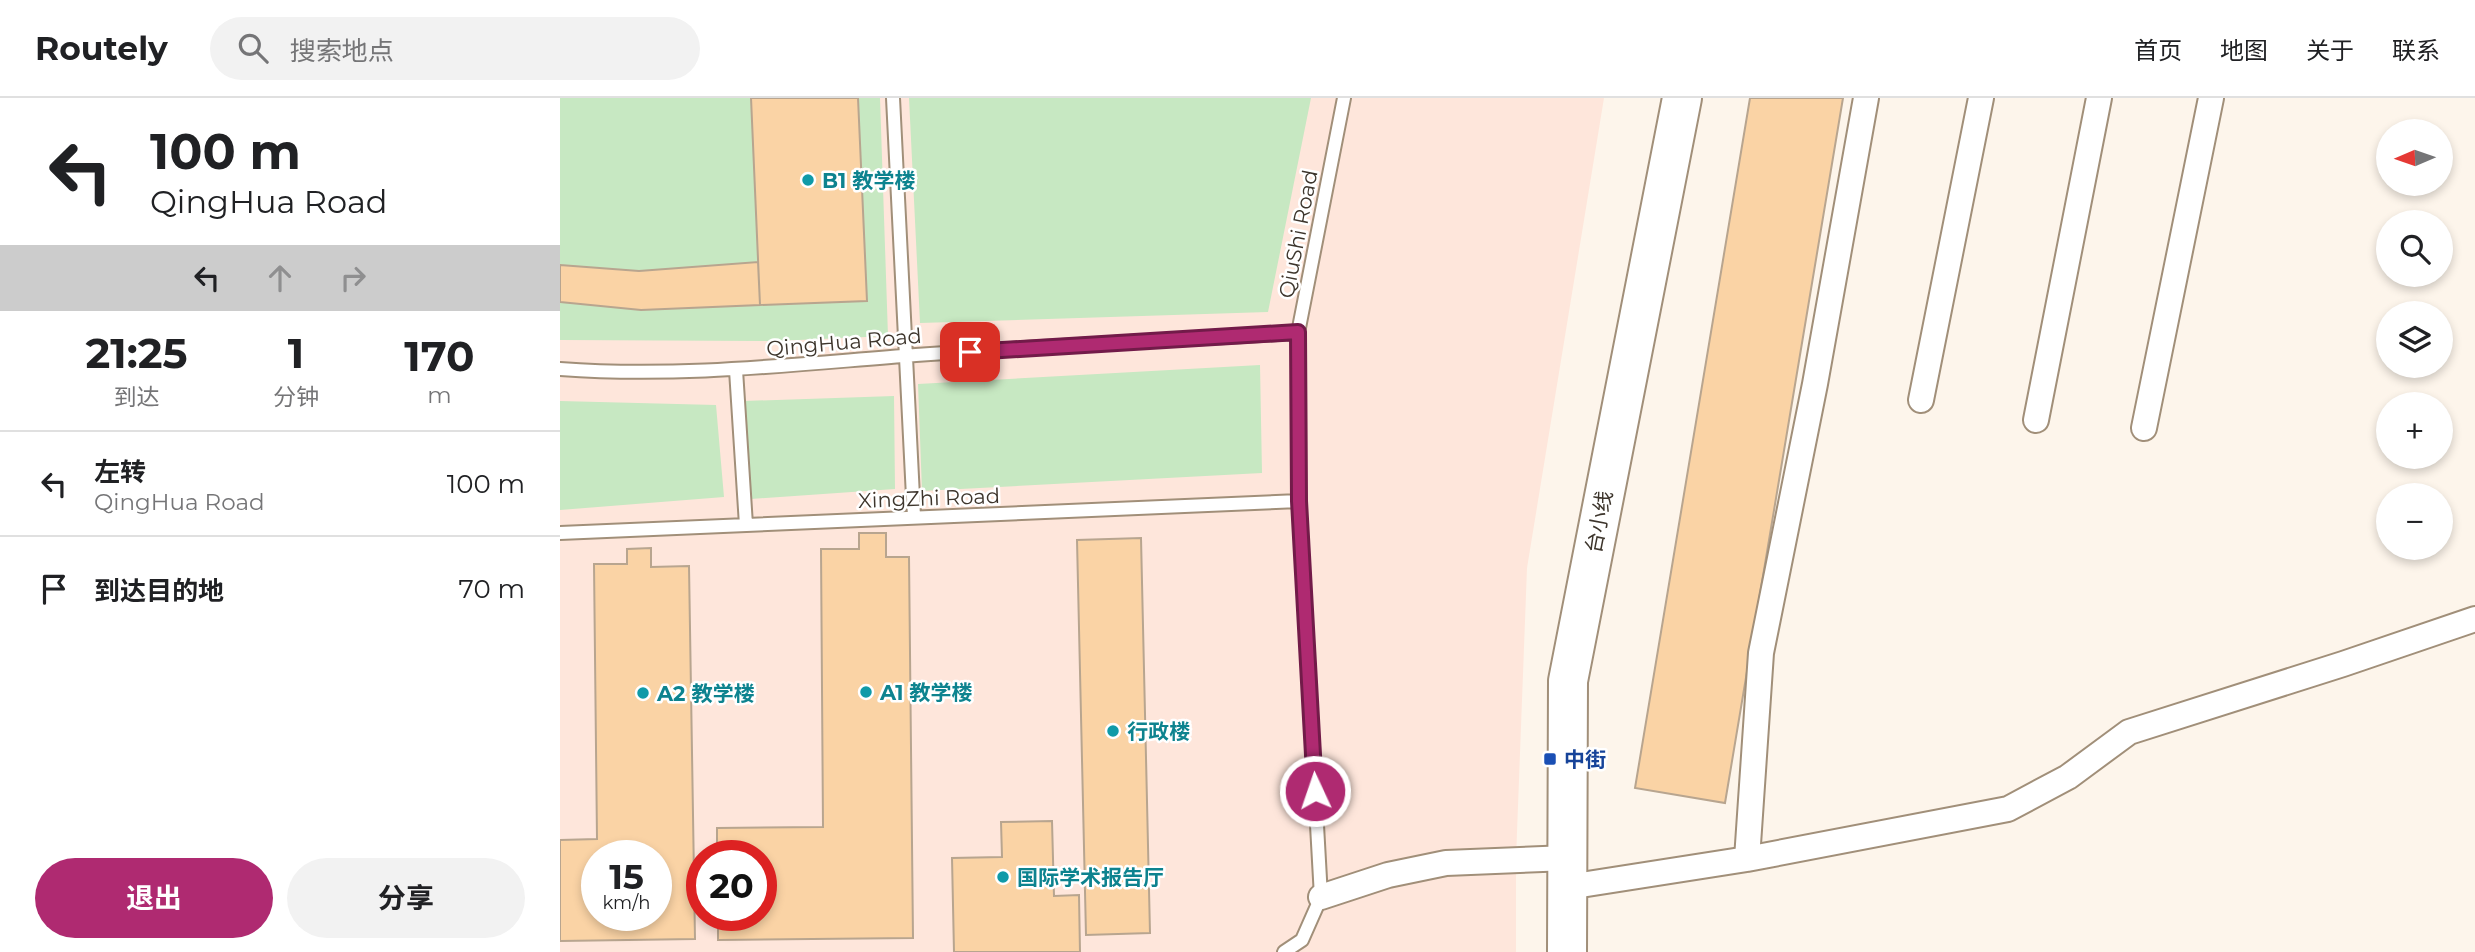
<!DOCTYPE html>
<html lang="zh">
<meta charset="utf-8">
<style>
:root{--surface:#fff;--page:#f2f2f2;--text:#202124;--muted:#757577;--line:#e0e0e0;--accent:#af2a71}
body{margin:0;font-family:Montserrat,"Noto Sans SC",sans-serif;background:var(--page);color:var(--text);height:100vh;display:flex;flex-direction:column;font-size:26px;white-space:nowrap}
*{box-sizing:border-box;margin:0}
p{font-size:23px;color:var(--muted)}
.icon{flex:none;width:38px;height:38px;fill:none;stroke:currentColor;stroke-width:2;stroke-linecap:round;stroke-linejoin:round}
.map{position:relative;flex:1;overflow:hidden}
.details{display:flex;flex-direction:column;background:var(--surface);width:560px}
.details>*{flex:none}
.banner{background:#fff;color:var(--text);overflow:hidden}
.needle{width:46px;rotate:268deg}
.tools{position:absolute;left:1816px;top:21px;display:grid;gap:14px}
.tools a{display:grid;place-items:center;width:77px;height:77px;border-radius:50%;background:var(--surface);box-shadow:0 4px 10px #0003;font-size:35px}
.speed{position:absolute;left:21px;top:742px;display:flex;gap:14px;font-size:35px;font-weight:700;text-align:center}
.speed>*{display:grid;place-content:center;width:91px;height:91px;border-radius:50%;background:var(--surface);box-shadow:0 4px 10px #0003;line-height:1}
.speed small{font-size:18px;font-weight:400}
.speed .limit{border:10px solid #d22;background:#fff;color:#111}
.pin{position:absolute;display:grid;place-items:center;width:60px;height:60px;color:#fff;margin:-30px;border-radius:14px;box-shadow:0 4px 10px #0006}
.me{position:absolute;width:77px;margin:-38px;rotate:357deg;stroke-linejoin:round;filter:drop-shadow(0 0 5px #0008)}
.turn{display:flex;align-items:center;gap:24px;height:147px;padding:0 35px;font-size:32px}
.turn .icon{width:91px;height:91px;stroke-width:2.5}
.turn b{display:block;font-size:49px;line-height:60px}
.lanes{display:flex;align-items:center;height:66px;padding:0 35px;background:#0003;justify-content:center;gap:35px;direction:ltr}
.lanes .off{opacity:.35}
.eta{display:flex;justify-content:space-evenly;align-items:center;height:119px;text-align:center}
.eta b{font-size:42px;font-weight:700;line-height:49px}
.action{display:flex;gap:14px;margin-top:auto;padding:14px 35px}
.action a{flex:1;height:80px;border-radius:42px;background:var(--accent);color:#fff;font-size:28px;font-weight:700;line-height:80px;text-align:center}
.action a+a{background:var(--page);color:var(--text)}
ul{padding:0;list-style:none}
li{display:flex;align-items:center;gap:21px;height:105px;padding:0 35px;border-top:2px solid var(--line)}
li div{flex:1}
li b{display:block;font-size:26px}
li em{font-style:normal}
header{display:flex;align-items:center;gap:42px;box-sizing:border-box;height:98px;padding:0 35px;background:var(--surface);border-bottom:2px solid var(--line)}
header strong{font-size:33px}
nav{display:flex;gap:38px;margin-inline-start:auto;font-size:24px}
.search{width:490px;height:63px;background:var(--page);display:flex;align-items:center;gap:18px;box-sizing:border-box;padding:0 24px;border-radius:38px;color:var(--muted);font-size:26px}
main{display:flex;flex:1;min-height:0}
.map>svg:first-child{display:block}
.education{fill:#fee6db;fill-rule:evenodd}
.green{fill:#c7e8c2}
.building{fill:#fad3a5;stroke:#b8a58f;stroke-width:2;fill-rule:evenodd}
.lines{fill:none;stroke-linecap:round;stroke-linejoin:round}
.service-casing{stroke:#a18f79;stroke-width:16}
.minor-casing{stroke:#a18f79;stroke-width:28}
.trunk-casing{stroke:#a18f79;stroke-width:42}
.service{stroke:#fff;stroke-width:12}
.minor{stroke:#fff;stroke-width:24}
.trunk{stroke:#fff;stroke-width:38}
.route-casing{stroke:#721b49;stroke-width:18}
.route{stroke:#af2a71;stroke-width:12}
.culture-dot{fill:#0f9aa8;stroke:#fff;stroke-width:2.5}
.transit-dot{fill:#1a4fb4;stroke:#fff;stroke-width:2.5}
.labels{text-anchor:middle;dominant-baseline:central;stroke-width:5;stroke-linejoin:round;paint-order:stroke}
.culture-label{font-size:21px;font-weight:bold;fill:#0d838f;stroke:#fff;text-anchor:start}
.street-label{font-size:21px;fill:#3d352c;stroke:#fff}
.transit-label{font-size:21px;font-weight:bold;fill:#164399;stroke:#fff;text-anchor:start}
</style>
<header>
<strong>Routely</strong>
<div class="search"><svg class="icon" aria-label="search" viewBox="0 0 24 24"><circle cx="10" cy="10" r="6"/><path d="M15 15l6 6"/></svg>搜索地点</div>
<nav><a>首页</a><a>地图</a><a>关于</a><a>联系</a></nav>
</header>
<main>
<section class="details">
<div class="banner">
<div class="turn"><svg class="icon" aria-label="left" viewBox="0 0 24 24"><path d="M17 20v-9H6M10 6l-5 5 5 5"/></svg><div><b>100 m</b>QingHua Road</div></div>
<div class="lanes"><svg class="icon" aria-label="left" viewBox="0 0 24 24"><path d="M17 20v-9H6M10 6l-5 5 5 5"/></svg><svg class="icon off" aria-label="ahead" viewBox="0 0 24 24"><path d="M12 20V5M6 11l6-6 6 6"/></svg><svg class="icon off" aria-label="right" viewBox="0 0 24 24"><path d="M7 20v-9h11M14 6l5 5-5 5"/></svg></div>
</div>
<div class="eta">
<div><b>21:25</b><p>到达</p></div>
<div><b>1</b><p>分钟</p></div>
<div><b>170</b><p>m</p></div>
</div>
<ul>
<li><svg class="icon" aria-label="left" viewBox="0 0 24 24"><path d="M17 20v-9H6M10 6l-5 5 5 5"/></svg><div><b>左转</b><p>QingHua Road</p></div><em>100 m</em></li>
<li><svg class="icon" aria-label="arrive" viewBox="0 0 24 24"><path d="M6 21V4h12l-3 4 3 4H6"/></svg><div><b>到达目的地</b></div><em>70 m</em></li>
</ul>
<div class="action"><a>退出</a><a>分享</a></div>
</section>
<div class="map">
<svg width="1915" height="854" viewBox="0 0 1915 854">
<rect width="100%" height="100%" fill="#fdf5eb"/>
<path class="education" d="M 0,0 L 1044,0 L 967,470 L 956,761 L 956,854 L 0,854 ZM 37,758 L 96,758 L 96,817 L 37,817 ZM 142,758 L 201,758 L 201,817 L 142,817 Z"/>
<path class="green" d="M 0,0 L 320,0 L 328,238 L 216,243 L 0,242 Z
M 349,0 L 751,0 L 708,214 L 360,225 Z
M 700,267 L 702,375 L 362,393 L 358,286 Z
M 334,298 L 335,391 L 191,401 L 184,303 Z
M 0,303 L 156,307 L 164,399 L 0,412 Z"/>
<path class="building" d="M 191,0 L 298,0 L 307,203 L 200,207 Z
M 1190,0 L 1283,0 L 1165,705 L 1075,690 Z
M 198,164 L 200,207 L 81,212 L 0,204 L 0,167 L 79,173 Z
M 299,435 L 326,435 L 326,459 L 349,459 L 353,840 L 158,842 L 158,817 L 201,817 L 201,758 L 157,758 L 157,730 L 263,729 L 261,451 L 299,451 Z
M 581,440 L 590,835 L 526,837 L 517,442 Z
M 91,450 L 91,469 L 129,468 L 135,841 L 0,843 L 0,742 L 37,741 L 34,466 L 67,466 L 67,451 ZM 37,758 L 96,758 L 96,817 L 37,817 Z
M 492,723 L 494,798 L 519,797 L 520,854 L 394,854 L 392,760 L 442,759 L 441,724 Z"/>
<g class="lines">
<defs>
<path id="service" d="M 333,0 L 354,419
M 0,271 C 121,280 236,266 356,257 C 483,248 611,242 738,235
M 176,272 L 186,427
M 0,435 L 739,403
M 724,854 L 742,842 L 761,799 L 739,403 L 738,235 L 784,0"/>
<path id="minor" d="M 1361,302 L 1421,0
M 1476,322 L 1539,0
M 1584,330 L 1651,0
M 1187,761 L 1201,555 L 1255,286 L 1306,0
M 1008,789 L 1187,761 L 1448,711 L 1508,679 L 1569,634 L 1783,566 L 1915,521
M 761,799 L 828,777 L 886,765 L 1008,760"/>
<path id="trunk" d="M 1007,854 L 1008,583 L 1122,0"/>
</defs>
<use href="#service" class="service-casing"/>
<use href="#minor" class="minor-casing"/>
<use href="#trunk" class="trunk-casing"/>
<use href="#service" class="service"/>
<use href="#minor" class="minor"/>
<use href="#trunk" class="trunk"/>
</g>
<g class="lines">
<defs>
<path id="route" d="M 410,254 L 738,234 L 739,403 L 755,693"/>
</defs>
<use href="#route" class="route-casing"/>
<use href="#route" class="route"/>
</g>
<g class="culture-dot">
<circle cx="248" cy="82" r="7"/>
<circle cx="306" cy="594" r="7"/>
<circle cx="83" cy="595" r="7"/>
<circle cx="553" cy="633" r="7"/>
<circle cx="443" cy="779" r="7"/>
</g>
<rect class="transit-dot" x="983" y="654" width="14" height="14" rx="3.5"/>
<g class="labels">
<g class="culture-label">
<text x="262" y="82">B1 教学楼</text>
<text x="320" y="594">A1 教学楼</text>
<text x="97" y="595">A2 教学楼</text>
<text x="567" y="633">行政楼</text>
<text x="457" y="779">国际学术报告厅</text>
</g>
<g class="street-label">
<text transform="translate(738 136) rotate(-79)">QiuShi Road</text>
<text transform="translate(284 244) rotate(-5)">QingHua Road</text>
<text transform="translate(369 400) rotate(-2)">XingZhi Road</text>
<text transform="translate(1039 424) rotate(-79)">台小线</text>
</g>
<g class="transit-label">
<text x="1004" y="661">中街</text>
</g>
</g>
</svg>
<div class="tools">
<a><svg class="needle" viewBox="-14 -14 28 28"><path d="M0-13l5 13h-10z" fill="#e53935"/><path d="M0 13l5-13h-10z" fill="#757577"/></svg></a>
<a><svg class="icon" aria-label="search" viewBox="0 0 24 24"><circle cx="10" cy="10" r="6"/><path d="M15 15l6 6"/></svg></a>
<a><svg class="icon" aria-label="layers" viewBox="0 0 24 24"><path d="M12 4l9 5-9 5-9-5zM3 14l9 5 9-5"/></svg></a>
<a>+</a>
<a>−</a>
</div>
<div class="speed"><div>15<small>km/h</small></div><div class="limit">20</div></div>
<div class="pin" style="left:410px;top:254px;background:#d93025"><svg class="icon" aria-label="arrive" viewBox="0 0 24 24"><path d="M6 21V4h12l-3 4 3 4H6"/></svg></div>
<svg class="me" style="left:755px;top:693px" viewBox="-20 -20 40 40"><circle r="17" fill="#af2a71" stroke="#fff" stroke-width="3"/><path d="M0-11L8 9 0 5-8 9z" fill="#fff"/></svg>
</div>
</main>
